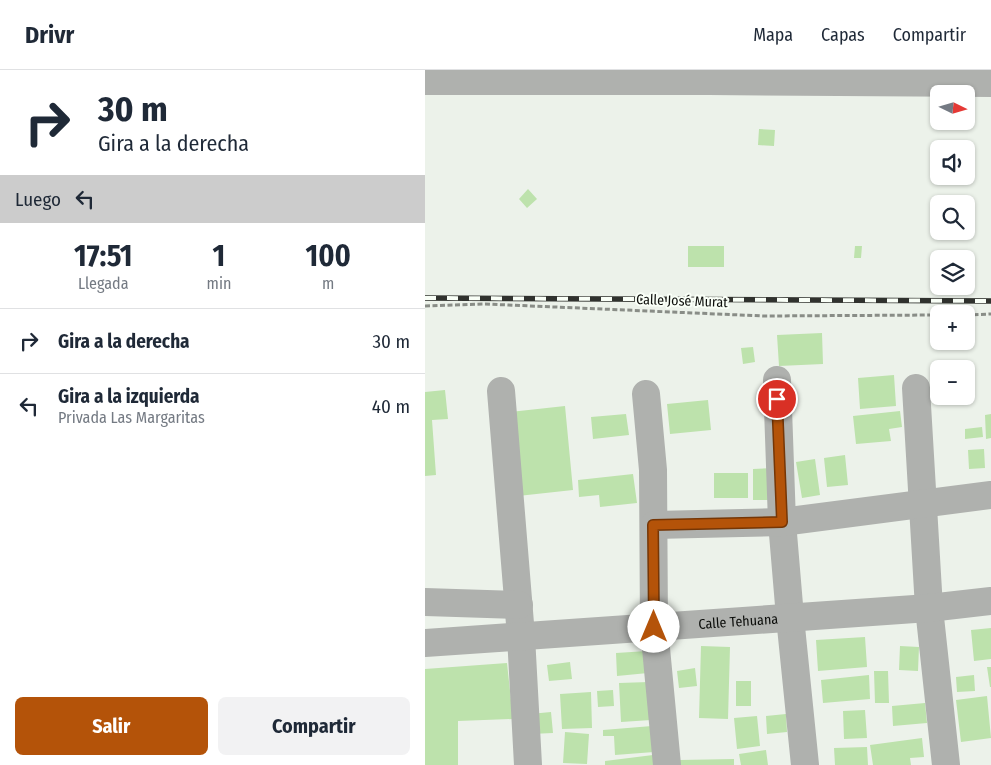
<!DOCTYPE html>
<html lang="es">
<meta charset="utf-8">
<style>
:root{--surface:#fff;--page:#f2f2f3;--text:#1f2937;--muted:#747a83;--line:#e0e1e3;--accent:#b45309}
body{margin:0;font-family:"Fira Sans Condensed",sans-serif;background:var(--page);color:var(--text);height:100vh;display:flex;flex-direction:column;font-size:19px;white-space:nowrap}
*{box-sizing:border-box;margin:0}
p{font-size:16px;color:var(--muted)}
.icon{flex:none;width:28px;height:28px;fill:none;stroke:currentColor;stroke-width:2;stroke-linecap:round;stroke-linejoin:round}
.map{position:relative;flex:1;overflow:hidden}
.drawer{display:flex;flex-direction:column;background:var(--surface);width:425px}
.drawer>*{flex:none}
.banner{background:#fff;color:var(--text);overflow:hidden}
.needle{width:32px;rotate:95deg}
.controls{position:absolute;left:505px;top:15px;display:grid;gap:10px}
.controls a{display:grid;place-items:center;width:45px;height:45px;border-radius:8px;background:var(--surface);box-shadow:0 1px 4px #0004;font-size:25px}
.pin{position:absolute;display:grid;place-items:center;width:42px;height:42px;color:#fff;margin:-21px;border:2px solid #fff;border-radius:50%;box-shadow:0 1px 5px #0007}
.me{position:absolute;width:55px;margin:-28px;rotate:0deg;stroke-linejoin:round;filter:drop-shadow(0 0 4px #0008)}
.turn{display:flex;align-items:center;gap:18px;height:105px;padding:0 15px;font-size:22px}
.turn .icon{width:65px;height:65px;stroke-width:2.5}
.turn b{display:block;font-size:35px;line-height:42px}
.then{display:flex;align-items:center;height:48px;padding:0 15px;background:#0003;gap:10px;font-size:19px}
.eta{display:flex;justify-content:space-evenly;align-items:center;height:85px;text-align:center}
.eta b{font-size:30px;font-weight:700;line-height:35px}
.cta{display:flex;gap:10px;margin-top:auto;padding:10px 15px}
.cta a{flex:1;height:58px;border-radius:8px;background:var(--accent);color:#fff;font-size:20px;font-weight:700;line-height:58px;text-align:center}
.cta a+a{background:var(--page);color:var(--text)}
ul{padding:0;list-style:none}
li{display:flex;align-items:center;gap:15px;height:65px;padding:0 15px;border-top:1px solid var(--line)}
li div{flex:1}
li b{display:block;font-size:19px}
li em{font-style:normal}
header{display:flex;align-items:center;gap:30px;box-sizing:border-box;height:70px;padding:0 25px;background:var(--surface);border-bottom:1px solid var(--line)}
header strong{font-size:24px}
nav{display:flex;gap:28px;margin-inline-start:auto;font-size:18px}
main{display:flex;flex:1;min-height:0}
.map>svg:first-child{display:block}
.building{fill:#bde2ac}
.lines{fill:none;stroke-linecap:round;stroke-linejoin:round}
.path{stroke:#898d87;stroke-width:3;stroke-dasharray:5 2.5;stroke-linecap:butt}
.minor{stroke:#afb1ae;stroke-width:28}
.rail-casing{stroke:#30322e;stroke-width:5.5}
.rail{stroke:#f9fff7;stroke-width:4;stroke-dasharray:11;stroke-linecap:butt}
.route-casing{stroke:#753606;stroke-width:12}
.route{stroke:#b45309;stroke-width:9}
.labels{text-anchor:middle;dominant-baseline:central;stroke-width:4;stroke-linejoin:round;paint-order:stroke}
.street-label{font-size:14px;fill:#0b0d0a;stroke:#f9fff7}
</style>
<header>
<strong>Drivr</strong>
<nav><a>Mapa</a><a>Capas</a><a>Compartir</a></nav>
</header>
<main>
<section class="drawer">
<div class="banner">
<div class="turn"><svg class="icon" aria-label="right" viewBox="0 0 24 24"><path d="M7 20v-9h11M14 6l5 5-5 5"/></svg><div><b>30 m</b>Gira a la derecha</div></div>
<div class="then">Luego<svg class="icon" aria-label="left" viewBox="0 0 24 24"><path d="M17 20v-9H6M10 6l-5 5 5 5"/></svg></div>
</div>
<div class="eta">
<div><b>17:51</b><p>Llegada</p></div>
<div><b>1</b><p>min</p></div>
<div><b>100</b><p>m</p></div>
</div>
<ul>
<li><svg class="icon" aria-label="right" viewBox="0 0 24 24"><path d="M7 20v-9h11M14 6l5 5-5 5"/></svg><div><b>Gira a la derecha</b></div><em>30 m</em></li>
<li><svg class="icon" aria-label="left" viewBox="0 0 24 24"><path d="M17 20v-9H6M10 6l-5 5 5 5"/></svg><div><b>Gira a la izquierda</b><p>Privada Las Margaritas</p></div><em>40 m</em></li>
</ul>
<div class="cta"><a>Salir</a><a>Compartir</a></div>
</section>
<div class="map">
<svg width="566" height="695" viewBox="0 0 566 695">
<rect width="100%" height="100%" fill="#ecf2ea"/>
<path class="building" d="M 334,59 L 350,60 L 349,76 L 333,75 Z
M 103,119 L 112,129 L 102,138 L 94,129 Z
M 263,176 L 299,176 L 299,197 L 263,197 Z
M 430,176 L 437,176 L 436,188 L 429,188 Z
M 397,263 L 398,294 L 354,296 L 352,265 Z
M 328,277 L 330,292 L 318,294 L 316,278 Z
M 508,301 L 514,301 L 514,326 L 531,326 L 530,332 L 506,330 Z
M 469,305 L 471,336 L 435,339 L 433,308 Z
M 20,320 L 23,349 L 7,350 L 11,405 L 0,406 L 0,322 Z
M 283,330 L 286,360 L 245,364 L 242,334 Z
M 140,336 L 148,420 L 93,426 L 85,342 Z
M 475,341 L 477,357 L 464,359 L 466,371 L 431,374 L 428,346 Z
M 201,344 L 204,365 L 168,369 L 166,347 Z
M 566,344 L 566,368 L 561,369 L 560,345 Z
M 557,357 L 558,367 L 540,369 L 540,359 Z
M 559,379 L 560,398 L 544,399 L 543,380 Z
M 420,385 L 423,415 L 402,417 L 399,388 Z
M 390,389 L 395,425 L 377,428 L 371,392 Z
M 349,398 L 349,430 L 328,430 L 328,399 Z
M 289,403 L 323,403 L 323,428 L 289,428 Z
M 208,404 L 212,433 L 175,437 L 174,425 L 154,427 L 153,410 Z
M 566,558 L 566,589 L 549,591 L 546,560 Z
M 440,567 L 442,597 L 393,601 L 391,570 Z
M 276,576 L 305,577 L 303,649 L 274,648 Z
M 475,576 L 494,577 L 493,601 L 474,600 Z
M 222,581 L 223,603 L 192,606 L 191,583 Z
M 145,592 L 147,609 L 124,611 L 122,595 Z
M 82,593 L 88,649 L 33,651 L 33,695 L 0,695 L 0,599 Z
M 562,597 L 566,597 L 566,617 L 565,617 Z
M 270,598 L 272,616 L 254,618 L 252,601 Z
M 449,601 L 463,601 L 464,633 L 450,633 Z
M 444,605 L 445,629 L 398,633 L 396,610 Z
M 549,605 L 550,621 L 532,622 L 531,607 Z
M 311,611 L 326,611 L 326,636 L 311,636 Z
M 224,612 L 226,650 L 196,652 L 194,613 Z
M 188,620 L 189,636 L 173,637 L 172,621 Z
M 166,622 L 167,658 L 137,659 L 135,624 Z
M 562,626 L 566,668 L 536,672 L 531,630 Z
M 500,633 L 502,653 L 468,656 L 467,636 Z
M 440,640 L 442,668 L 419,669 L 418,641 Z
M 126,642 L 128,663 L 106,664 L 105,644 Z
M 361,644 L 362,662 L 342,664 L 341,646 Z
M 332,646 L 335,676 L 312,679 L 309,648 Z
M 227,656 L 229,682 L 190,685 L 189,666 L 178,666 L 178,660 Z
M 140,662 L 164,664 L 162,694 L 138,693 Z
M 497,668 L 499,687 L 485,688 L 486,695 L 448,695 L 445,675 Z
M 442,677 L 443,695 L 410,695 L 409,678 Z
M 341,680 L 343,695 L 316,695 L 314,684 Z
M 228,685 L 229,695 L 180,695 L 180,691 Z
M 309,689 L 309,695 L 255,695 L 255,690 Z"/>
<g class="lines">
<path class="path" d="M 0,236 L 60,234 L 339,246 L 514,245
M 541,245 L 566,244"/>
<g class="minor">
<path d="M 0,11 L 284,11 L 566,13"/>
<path d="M 352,310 L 357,452 L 365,547 L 380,695"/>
<path d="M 491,318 L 504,538 L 521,695"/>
<path d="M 76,321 L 96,566 L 103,695"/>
<path d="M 221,324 L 228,400 L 229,557 L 242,695"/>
<path d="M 229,455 L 357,452 L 566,425"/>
<path d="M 0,532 L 94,535"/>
<path id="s1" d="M 0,573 L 504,538 L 566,531"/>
</g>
<defs>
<path id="rail" d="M 0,228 L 566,231"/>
</defs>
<use href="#rail" class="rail-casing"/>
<use href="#rail" class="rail"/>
</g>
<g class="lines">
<defs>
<path id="route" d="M 229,557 L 228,455 L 357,452 L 352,329"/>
</defs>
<use href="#route" class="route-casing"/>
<use href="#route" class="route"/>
</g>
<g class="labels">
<g class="street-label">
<text transform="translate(257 231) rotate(2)">Calle José Murat</text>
<text stroke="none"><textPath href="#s1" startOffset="314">Calle Tehuana</textPath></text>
</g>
</g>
</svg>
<div class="controls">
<a><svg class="needle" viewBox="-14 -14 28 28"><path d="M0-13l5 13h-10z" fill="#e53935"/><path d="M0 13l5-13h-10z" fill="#747a83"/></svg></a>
<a><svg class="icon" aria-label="sound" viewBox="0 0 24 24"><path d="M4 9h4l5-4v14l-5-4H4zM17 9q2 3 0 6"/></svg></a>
<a><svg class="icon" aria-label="search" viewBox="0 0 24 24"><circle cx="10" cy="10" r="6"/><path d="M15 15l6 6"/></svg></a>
<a><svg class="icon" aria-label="layers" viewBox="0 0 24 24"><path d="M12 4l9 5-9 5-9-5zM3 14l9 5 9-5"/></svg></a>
<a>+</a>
<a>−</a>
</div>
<div class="pin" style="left:352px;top:329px;background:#d93025"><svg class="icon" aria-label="arrive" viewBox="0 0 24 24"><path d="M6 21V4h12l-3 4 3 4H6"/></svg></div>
<svg class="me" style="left:229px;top:557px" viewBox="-20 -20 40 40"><circle r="19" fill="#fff"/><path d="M0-13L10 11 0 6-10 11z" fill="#b45309"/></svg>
</div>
</main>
